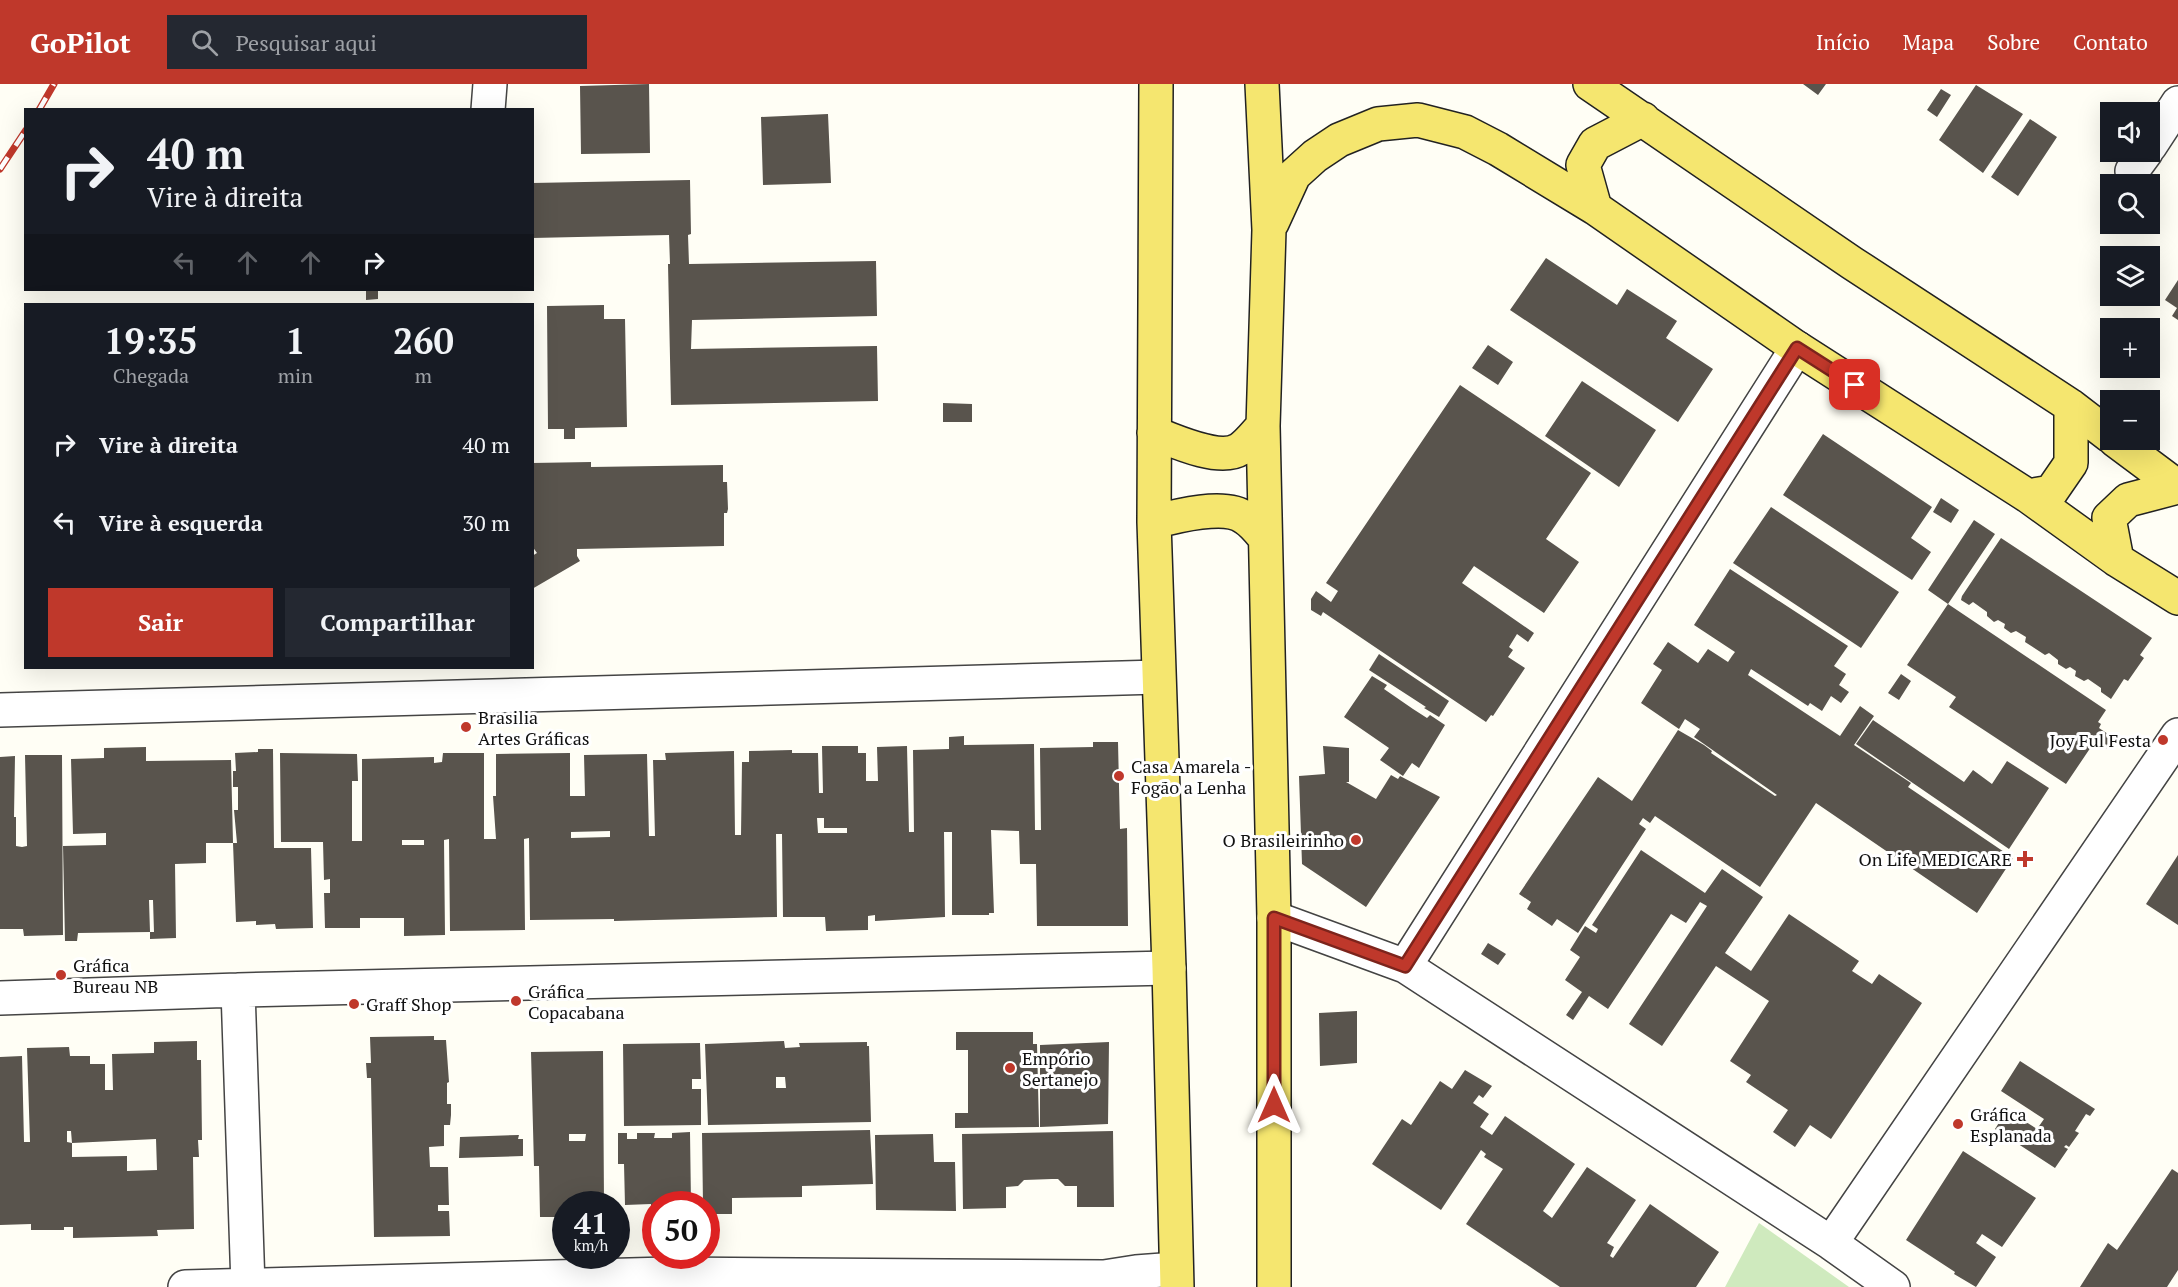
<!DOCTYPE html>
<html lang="pt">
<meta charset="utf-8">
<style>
:root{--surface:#171b24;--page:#242831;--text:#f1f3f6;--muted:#9ea1a6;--accent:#bf382b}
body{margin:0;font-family:"PT Serif",serif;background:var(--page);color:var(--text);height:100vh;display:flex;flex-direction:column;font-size:22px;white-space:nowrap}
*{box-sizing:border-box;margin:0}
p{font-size:20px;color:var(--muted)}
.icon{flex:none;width:33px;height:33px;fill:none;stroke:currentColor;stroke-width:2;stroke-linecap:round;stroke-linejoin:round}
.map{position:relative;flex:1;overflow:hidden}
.drawer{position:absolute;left:24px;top:219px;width:510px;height:366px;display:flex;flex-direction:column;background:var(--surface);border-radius:0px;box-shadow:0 6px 24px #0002}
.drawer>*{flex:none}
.guide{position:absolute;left:24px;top:24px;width:510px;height:183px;border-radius:0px;box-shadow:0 6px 24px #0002;background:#171b24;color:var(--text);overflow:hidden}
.controls{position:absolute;left:2100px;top:18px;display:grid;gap:12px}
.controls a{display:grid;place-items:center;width:60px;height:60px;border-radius:0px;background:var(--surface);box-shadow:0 6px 24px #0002;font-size:30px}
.speed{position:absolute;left:552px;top:1107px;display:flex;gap:12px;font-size:30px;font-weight:700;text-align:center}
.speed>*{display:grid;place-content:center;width:78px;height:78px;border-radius:50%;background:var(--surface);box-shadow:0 6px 24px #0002;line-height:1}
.speed small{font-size:15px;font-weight:400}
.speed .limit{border:9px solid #d22;background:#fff;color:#111}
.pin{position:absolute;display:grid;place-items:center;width:51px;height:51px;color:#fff;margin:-26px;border-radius:12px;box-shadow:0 3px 9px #0006}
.me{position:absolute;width:66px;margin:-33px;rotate:0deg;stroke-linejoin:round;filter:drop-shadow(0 0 4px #0008)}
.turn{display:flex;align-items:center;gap:21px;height:126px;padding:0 24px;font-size:27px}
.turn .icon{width:78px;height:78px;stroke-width:2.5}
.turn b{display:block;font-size:42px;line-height:51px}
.lanes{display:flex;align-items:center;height:57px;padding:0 24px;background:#0003;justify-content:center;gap:30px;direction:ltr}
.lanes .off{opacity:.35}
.eta{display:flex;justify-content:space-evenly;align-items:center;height:102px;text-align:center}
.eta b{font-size:36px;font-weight:700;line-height:42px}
.primary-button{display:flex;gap:12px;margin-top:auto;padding:12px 24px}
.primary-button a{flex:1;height:69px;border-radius:0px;background:var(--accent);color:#fff;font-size:24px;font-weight:700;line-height:69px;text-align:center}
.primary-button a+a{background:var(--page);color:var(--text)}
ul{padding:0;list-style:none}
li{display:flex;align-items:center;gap:18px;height:78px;padding:0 24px}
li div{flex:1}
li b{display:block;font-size:22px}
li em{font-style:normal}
header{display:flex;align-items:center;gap:36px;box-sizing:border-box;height:84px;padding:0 30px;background:var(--accent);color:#fff}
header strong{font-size:28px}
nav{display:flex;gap:33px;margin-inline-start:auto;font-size:21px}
.search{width:420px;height:54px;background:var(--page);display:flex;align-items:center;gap:15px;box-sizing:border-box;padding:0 21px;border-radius:0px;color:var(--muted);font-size:22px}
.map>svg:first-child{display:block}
.green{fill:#cfeabe}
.building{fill:#59544d;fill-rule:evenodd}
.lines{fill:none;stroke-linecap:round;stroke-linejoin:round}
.minor-casing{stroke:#444;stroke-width:36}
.major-casing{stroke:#222;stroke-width:36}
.minor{stroke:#fff;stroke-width:33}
.major{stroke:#f5e66f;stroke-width:33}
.rail-casing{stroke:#bf382b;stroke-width:7}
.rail{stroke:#fff;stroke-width:4.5;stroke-dasharray:14;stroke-linecap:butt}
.route-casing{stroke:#7c241c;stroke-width:15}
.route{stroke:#bf382b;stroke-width:10}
.poi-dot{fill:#bf382b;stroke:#fff;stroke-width:2}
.labels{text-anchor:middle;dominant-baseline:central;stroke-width:6;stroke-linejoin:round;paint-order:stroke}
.poi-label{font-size:18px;fill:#111;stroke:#fff;text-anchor:start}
</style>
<header>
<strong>GoPilot</strong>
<div class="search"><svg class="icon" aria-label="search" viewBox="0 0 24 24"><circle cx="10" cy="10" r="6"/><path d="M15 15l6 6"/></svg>Pesquisar aqui</div>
<nav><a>Início</a><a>Mapa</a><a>Sobre</a><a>Contato</a></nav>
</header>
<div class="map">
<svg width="2178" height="1203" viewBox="0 0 2178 1203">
<rect width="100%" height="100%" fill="#fffef5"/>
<path class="green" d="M 1759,1139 L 1849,1203 L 1725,1203 Z"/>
<path class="building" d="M 649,0 L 650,69 L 581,70 L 580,2 Z
M 1803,0 L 1826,0 L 1818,11 Z
M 1976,1 L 2023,30 L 1983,89 L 1939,56 Z
M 1941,5 L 1951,11 L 1937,33 L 1927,26 Z
M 828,30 L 831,99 L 763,101 L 761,33 Z
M 2030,35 L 2057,53 L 2018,112 L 1991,93 Z
M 690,96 L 691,150 L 688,151 L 689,180 L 876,177 L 877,232 L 692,236 L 691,265 L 877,262 L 878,317 L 671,321 L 668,180 L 670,180 L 669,151 L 532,154 L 532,99 Z
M 1546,174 L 1617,221 L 1627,205 L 1677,237 L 1666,254 L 1713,285 L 1678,338 L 1510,226 Z
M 2178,196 L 2178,236 L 2172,232 L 2177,224 L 2165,216 Z
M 366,206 L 378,206 L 378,215 L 366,216 Z
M 604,221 L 604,235 L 625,235 L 627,343 L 575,344 L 575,355 L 564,355 L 564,345 L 548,345 L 547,222 Z
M 1488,261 L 1513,278 L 1498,301 L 1472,284 Z
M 1582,297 L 1656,346 L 1619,403 L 1545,352 Z
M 1460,301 L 1591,389 L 1546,455 L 1579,478 L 1544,529 L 1474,482 L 1462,499 L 1534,549 L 1528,558 L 1517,550 L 1509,563 L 1513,566 L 1508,573 L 1525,584 L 1493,632 L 1491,631 L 1486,638 L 1323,528 L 1321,532 L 1311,526 L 1311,515 L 1316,507 L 1331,518 L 1338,507 L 1326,499 Z
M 943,319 L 972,320 L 972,338 L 943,338 Z
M 1823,350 L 1932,423 L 1911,454 L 1931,468 L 1912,496 L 1783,411 Z
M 591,378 L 591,383 L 723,381 L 723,398 L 727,398 L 728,425 L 727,429 L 724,429 L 724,462 L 577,465 L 577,472 L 580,477 L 532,505 L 532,472 L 537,469 L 532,462 L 532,379 Z
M 1941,414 L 1959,426 L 1951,439 L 1933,428 Z
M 1771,423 L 1899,508 L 1861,564 L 1733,479 Z
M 1974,436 L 1995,450 L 1948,520 L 2106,626 L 2098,638 L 2101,640 L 2099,644 L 2114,654 L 2106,665 L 2095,657 L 2066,700 L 1949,623 L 1956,613 L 1907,581 L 1948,520 L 1928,506 Z
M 2001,454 L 2152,554 L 2140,571 L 2144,574 L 2128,597 L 2124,595 L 2111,615 L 2101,608 L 2101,604 L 2088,595 L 2084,597 L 2075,592 L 2076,587 L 2070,583 L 2066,585 L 2058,580 L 2058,576 L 2049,569 L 2045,571 L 2025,558 L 2026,553 L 2016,547 L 2011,549 L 2004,544 L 2005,540 L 1998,536 L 1994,538 L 1987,532 L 1987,528 L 1973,518 L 1969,521 L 1961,516 L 1962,512 Z
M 1730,485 L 1848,562 L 1834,582 L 1846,590 L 1839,601 L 1849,608 L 1841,619 L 1831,612 L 1822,627 L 1810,619 L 1808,622 L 1751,585 L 1748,591 L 1840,652 L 1860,622 L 1874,632 L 1854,661 L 1911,699 L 1908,703 L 2013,774 L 1977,829 L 1816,719 L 1760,803 L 1655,732 L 1650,739 L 1643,734 L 1639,740 L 1646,745 L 1578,849 L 1557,835 L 1552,842 L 1527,825 L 1531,818 L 1519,810 L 1598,693 L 1632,717 L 1678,646 L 1704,661 L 1712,667 L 1711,669 L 1775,712 L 1777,711 L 1694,653 L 1700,645 L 1685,635 L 1679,645 L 1641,619 L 1662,586 L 1653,580 L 1668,558 L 1698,579 L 1708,565 L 1728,578 L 1732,572 L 1735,568 L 1694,541 Z
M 1379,570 L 1449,617 L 1439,633 L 1424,624 L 1426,623 L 1369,586 Z
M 1901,590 L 1911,597 L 1899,616 L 1888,609 Z
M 1372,592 L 1387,601 L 1384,605 L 1413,625 L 1427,634 L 1430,631 L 1445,641 L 1419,684 L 1412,679 L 1403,692 L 1380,676 L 1389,664 L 1344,633 Z
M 1873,636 L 1964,698 L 1973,686 L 1992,700 L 2007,677 L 2049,704 L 2009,765 L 1856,660 Z
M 964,652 L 964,661 L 1034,660 L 1035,746 L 1041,746 L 1040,664 L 1093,663 L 1093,658 L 1118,658 L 1120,745 L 1127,744 L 1128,842 L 1037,842 L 1036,780 L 1020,780 L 1019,747 L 991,746 L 994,829 L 989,829 L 989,831 L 952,831 L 952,748 L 944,748 L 945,833 L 875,837 L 875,831 L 868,832 L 868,846 L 826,847 L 825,833 L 783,833 L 782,750 L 776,750 L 777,833 L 614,837 L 614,835 L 530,836 L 529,754 L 524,755 L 525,846 L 450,847 L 449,755 L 444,756 L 445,851 L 404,852 L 404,834 L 360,834 L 360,844 L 325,844 L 324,809 L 330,809 L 330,795 L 324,796 L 323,758 L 281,758 L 280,669 L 357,670 L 358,697 L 352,697 L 352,757 L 362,757 L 362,675 L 434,673 L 434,679 L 442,678 L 443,669 L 484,669 L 484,755 L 496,755 L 493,712 L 496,712 L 496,670 L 570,669 L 570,712 L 585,712 L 584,671 L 647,670 L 649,752 L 655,752 L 653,676 L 666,676 L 665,669 L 734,667 L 735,751 L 741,751 L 742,678 L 749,678 L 749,667 L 792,666 L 792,669 L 818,669 L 819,709 L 823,709 L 822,662 L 858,662 L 858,669 L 866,669 L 866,697 L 878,697 L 877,663 L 907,662 L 909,748 L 914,748 L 913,666 L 949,665 L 949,653 ZM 817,734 L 824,734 L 824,744 L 847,744 L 847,749 L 818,749 ZM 610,747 L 610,753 L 571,754 L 571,748 ZM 402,756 L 424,756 L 424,761 L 402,761 Z
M 1323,662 L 1349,664 L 1349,698 L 1346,698 L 1376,715 L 1391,691 L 1398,695 L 1400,692 L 1440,713 L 1366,823 L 1302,780 L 1299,692 L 1325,690 Z
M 146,663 L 146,677 L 231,676 L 233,759 L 237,759 L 234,726 L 238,726 L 238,703 L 233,703 L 233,687 L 236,687 L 235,669 L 258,668 L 258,665 L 273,665 L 274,764 L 311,764 L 313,844 L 276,845 L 275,840 L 256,841 L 256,837 L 236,838 L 233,759 L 206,759 L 206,779 L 175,780 L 176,854 L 150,855 L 150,848 L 154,848 L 153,816 L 149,816 L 150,848 L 78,849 L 77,857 L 65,857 L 63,762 L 106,761 L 106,749 L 73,750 L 71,675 L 104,674 L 104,664 Z
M 25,671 L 62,671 L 63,851 L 24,852 L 23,845 L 0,845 L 0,673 L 15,672 L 14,733 L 16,733 L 16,762 L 22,763 L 27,762 Z
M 1641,766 L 1705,809 L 1722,785 L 1763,813 L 1725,869 L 1751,887 L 1789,830 L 1859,877 L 1852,887 L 1872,900 L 1879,890 L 1922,919 L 1831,1055 L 1810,1041 L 1795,1063 L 1773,1048 L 1788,1026 L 1746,998 L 1751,991 L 1730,977 L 1769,917 L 1716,882 L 1662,962 L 1629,940 L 1707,822 L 1700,818 L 1686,839 L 1671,830 L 1608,925 L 1589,912 L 1573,936 L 1566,931 L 1582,908 L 1565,896 L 1580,873 L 1570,866 L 1585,842 L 1596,849 L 1598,845 L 1592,841 Z
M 2178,771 L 2178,841 L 2146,820 Z
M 1488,859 L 1506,870 L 1498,881 L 1481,870 Z
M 1357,927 L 1357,979 L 1320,982 L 1319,929 Z
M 956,948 L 1033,948 L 1033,960 L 1037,960 L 1039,1043 L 955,1044 L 955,1029 L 968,1029 L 968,966 L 956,966 Z
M 434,952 L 434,956 L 446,956 L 449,998 L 447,999 L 447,1020 L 451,1020 L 451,1031 L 450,1041 L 444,1041 L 444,1062 L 429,1063 L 430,1083 L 448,1083 L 449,1121 L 438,1121 L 438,1127 L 449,1127 L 450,1152 L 374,1153 L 371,994 L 367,994 L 366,979 L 371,979 L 370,953 Z
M 197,957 L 197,976 L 201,976 L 202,1056 L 198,1056 L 199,1073 L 193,1073 L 194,1145 L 157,1146 L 158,1152 L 73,1154 L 73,1143 L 64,1143 L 64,1146 L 31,1146 L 31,1140 L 0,1141 L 0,973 L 22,972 L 24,1058 L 30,1058 L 27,964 L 69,963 L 70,972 L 90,972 L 90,980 L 105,980 L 105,1006 L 113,1006 L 112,970 L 154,969 L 154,958 ZM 67,1047 L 71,1047 L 72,1059 L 156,1055 L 157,1086 L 127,1087 L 127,1072 L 72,1073 L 72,1059 L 67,1058 Z
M 784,957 L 785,964 L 800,963 L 799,959 L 867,958 L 867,962 L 869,962 L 871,1038 L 708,1041 L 705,960 ZM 776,993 L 785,993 L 786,1004 L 776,1004 Z
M 1109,958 L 1108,1040 L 1040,1043 L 1040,961 Z
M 700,959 L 701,995 L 692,995 L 692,1005 L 701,1005 L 701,1041 L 624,1042 L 623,960 Z
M 603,967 L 604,1120 L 566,1120 L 566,1133 L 540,1133 L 539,1082 L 534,1082 L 531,968 ZM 569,1050 L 586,1050 L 585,1057 L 569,1057 Z
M 2020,977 L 2095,1025 L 2090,1032 L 2086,1030 L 2075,1047 L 2079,1049 L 2069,1063 L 2066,1061 L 2064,1063 L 2068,1065 L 2055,1084 L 1995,1045 L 2007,1026 L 2037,1045 L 2044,1035 L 2001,1007 Z
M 1465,986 L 1492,1002 L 1483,1014 L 1479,1011 L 1473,1019 L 1489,1030 L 1480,1043 L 1492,1051 L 1505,1032 L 1575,1080 L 1543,1127 L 1552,1134 L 1587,1083 L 1636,1116 L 1607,1159 L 1614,1163 L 1610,1172 L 1613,1174 L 1650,1120 L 1719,1168 L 1696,1203 L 1560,1203 L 1466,1140 L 1503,1085 L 1484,1073 L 1486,1070 L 1481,1066 L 1441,1126 L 1372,1080 L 1402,1035 L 1411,1041 L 1440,997 L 1452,1005 Z
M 870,1046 L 873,1100 L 802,1102 L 802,1113 L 732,1114 L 732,1130 L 706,1130 L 706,1120 L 703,1120 L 702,1049 Z
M 1113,1047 L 1114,1123 L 1077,1123 L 1077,1102 L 1065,1102 L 1058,1095 L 1052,1095 L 1024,1096 L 1018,1102 L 1006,1103 L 1006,1124 L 963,1125 L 962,1050 Z
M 690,1048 L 691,1120 L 656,1120 L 656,1133 L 651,1133 L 651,1120 L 625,1121 L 624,1080 L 618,1080 L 618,1049 L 627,1049 L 627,1055 L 637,1055 L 637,1049 L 655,1049 L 654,1054 L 672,1054 L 672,1049 Z
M 933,1050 L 934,1078 L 955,1078 L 956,1127 L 876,1126 L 875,1051 Z
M 519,1051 L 518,1055 L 523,1055 L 523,1072 L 459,1074 L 460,1053 Z
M 1963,1067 L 2036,1114 L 2002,1163 L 1982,1150 L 1976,1159 L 1996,1173 L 1976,1203 L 1954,1190 L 1955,1188 L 1906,1156 Z
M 2172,1085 L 2178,1089 L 2178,1186 L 2167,1203 L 2080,1203 L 2108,1159 L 2117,1166 Z"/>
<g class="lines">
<defs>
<path id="minor" d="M 488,26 L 490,0
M 2150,62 L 2178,19
M 2132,87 L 2146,68
M 0,626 L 1158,593
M 1274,834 L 1405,882 L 1831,1159 L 1893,1203
M 1405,882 L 1797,264
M 238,906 L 248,1202
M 0,914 L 238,906 L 1169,884
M 1831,1159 L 2178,651
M 185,1203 L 667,1190 L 1104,1193 L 1136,1188 L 1176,1185"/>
<path id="major" d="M 1156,0 L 1154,438 L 1169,884 L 1177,1203
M 1262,0 L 1269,146 L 1263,342 L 1274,834 L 1274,1203
M 1590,0 L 1852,179 L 2071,322 L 2110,352
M 1595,124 L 1583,81 L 1595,60 L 1643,35
M 1272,139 L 1294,91 L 1315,72 L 1339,56 L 1378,40 L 1418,36 L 1465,48 L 1498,65 L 1595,124 L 1797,264 L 2028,412 L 2117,476 L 2178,514
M 1154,349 C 1174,357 1220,378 1240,365 C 1248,360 1256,349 1263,342
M 2115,356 L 2178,403
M 2028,412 L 2051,408 L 2071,379 L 2071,322
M 1154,438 C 1176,432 1226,419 1245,434 C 1253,439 1259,447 1265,454
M 2117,476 L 2109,434 L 2128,416 L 2178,403"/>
</defs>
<use href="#minor" class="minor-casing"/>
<use href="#major" class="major-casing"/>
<use href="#minor" class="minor"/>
<use href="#major" class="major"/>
<defs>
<path id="rail" d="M 39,26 L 54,0
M 0,85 L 26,46"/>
</defs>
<use href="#rail" class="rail-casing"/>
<use href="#rail" class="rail"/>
</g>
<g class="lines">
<defs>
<path id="route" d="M 1274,1021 L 1274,834 L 1405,882 L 1797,264 L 1855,301"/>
</defs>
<use href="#route" class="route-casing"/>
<use href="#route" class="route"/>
</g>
<g class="poi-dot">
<circle cx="466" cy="643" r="6"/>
<circle cx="2163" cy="656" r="6"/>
<circle cx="1119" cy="692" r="6"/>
<circle cx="1356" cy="756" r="6"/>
<path d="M2022 766h6v6h6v6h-6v6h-6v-6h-6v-6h6z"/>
<circle cx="61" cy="891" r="6"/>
<circle cx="516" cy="917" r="6"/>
<circle cx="354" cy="920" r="6"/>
<circle cx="1010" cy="984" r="6"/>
<circle cx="1958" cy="1040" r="6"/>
</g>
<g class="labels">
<g class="poi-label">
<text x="478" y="633">Brasilia<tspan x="478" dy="21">Artes Gráficas</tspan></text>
<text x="2151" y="656" text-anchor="end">Joy Ful Festa</text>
<text x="1131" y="682">Casa Amarela -<tspan x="1131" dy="21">Fogão a Lenha</tspan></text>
<text x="1344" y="756" text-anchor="end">O Brasileirinho</text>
<text x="2012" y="775" text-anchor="end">On Life MEDICARE</text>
<text x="73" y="881">Gráfica<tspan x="73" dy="21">Bureau NB</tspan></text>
<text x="528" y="907">Gráfica<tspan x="528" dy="21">Copacabana</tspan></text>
<text x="366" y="920">Graff Shop</text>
<text x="1022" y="974">Empório<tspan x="1022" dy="21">Sertanejo</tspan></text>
<text x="1970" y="1030">Gráfica<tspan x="1970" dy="21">Esplanada</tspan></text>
</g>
</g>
</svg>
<div class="controls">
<a><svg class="icon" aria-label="sound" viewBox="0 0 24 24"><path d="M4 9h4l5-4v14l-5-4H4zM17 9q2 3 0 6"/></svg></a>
<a><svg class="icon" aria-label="search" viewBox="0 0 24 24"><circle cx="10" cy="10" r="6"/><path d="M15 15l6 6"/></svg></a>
<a><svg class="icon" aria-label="layers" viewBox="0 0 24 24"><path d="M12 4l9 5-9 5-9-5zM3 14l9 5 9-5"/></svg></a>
<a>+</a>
<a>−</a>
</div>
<div class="speed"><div>41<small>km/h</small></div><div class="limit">50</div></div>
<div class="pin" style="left:1855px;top:301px;background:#d93025"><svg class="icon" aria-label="arrive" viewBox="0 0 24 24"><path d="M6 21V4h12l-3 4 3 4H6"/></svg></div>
<svg class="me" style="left:1274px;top:1021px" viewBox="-20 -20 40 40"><path d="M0-17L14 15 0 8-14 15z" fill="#bf382b" stroke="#fff" stroke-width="4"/></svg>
<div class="guide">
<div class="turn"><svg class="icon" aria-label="right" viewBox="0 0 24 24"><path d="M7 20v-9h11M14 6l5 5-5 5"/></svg><div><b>40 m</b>Vire à direita</div></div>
<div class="lanes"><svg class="icon off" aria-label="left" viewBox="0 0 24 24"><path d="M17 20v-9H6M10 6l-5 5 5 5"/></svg><svg class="icon off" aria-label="ahead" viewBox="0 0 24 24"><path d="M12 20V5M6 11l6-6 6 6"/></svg><svg class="icon off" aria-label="ahead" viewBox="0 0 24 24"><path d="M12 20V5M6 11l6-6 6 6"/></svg><svg class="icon" aria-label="right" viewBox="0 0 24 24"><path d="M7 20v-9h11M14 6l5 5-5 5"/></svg></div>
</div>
<section class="drawer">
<div class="eta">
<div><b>19:35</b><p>Chegada</p></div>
<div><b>1</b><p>min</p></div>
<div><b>260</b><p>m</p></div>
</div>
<ul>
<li><svg class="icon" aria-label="right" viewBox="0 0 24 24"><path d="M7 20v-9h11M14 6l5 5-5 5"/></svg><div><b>Vire à direita</b></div><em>40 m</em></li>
<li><svg class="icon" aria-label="left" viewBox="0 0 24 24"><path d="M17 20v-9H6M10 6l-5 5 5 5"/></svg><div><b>Vire à esquerda</b></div><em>30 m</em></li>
</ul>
<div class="primary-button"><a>Sair</a><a>Compartilhar</a></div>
</section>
</div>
